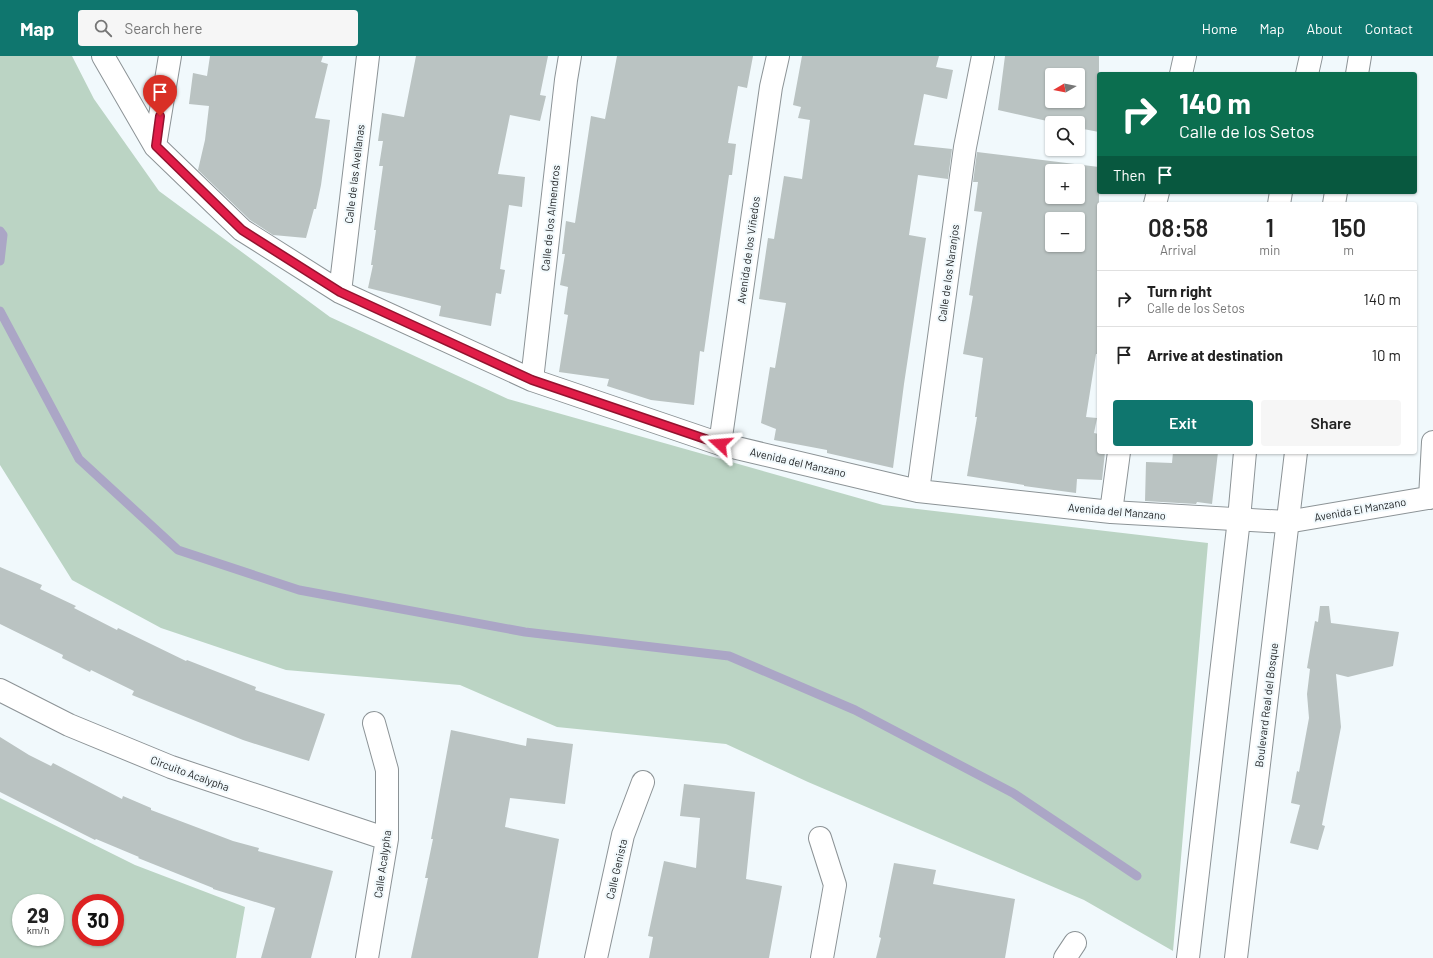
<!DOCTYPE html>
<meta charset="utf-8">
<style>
:root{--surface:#fff;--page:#f6f6f6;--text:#222;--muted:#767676;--line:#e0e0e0;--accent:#0f766e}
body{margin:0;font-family:Barlow,sans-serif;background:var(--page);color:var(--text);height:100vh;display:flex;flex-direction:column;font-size:15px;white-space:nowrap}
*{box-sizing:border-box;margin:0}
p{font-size:13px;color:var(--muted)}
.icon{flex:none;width:22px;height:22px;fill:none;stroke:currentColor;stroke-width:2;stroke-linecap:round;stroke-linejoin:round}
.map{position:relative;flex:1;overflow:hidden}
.panel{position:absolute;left:1097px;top:146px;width:320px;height:252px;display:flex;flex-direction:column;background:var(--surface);border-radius:4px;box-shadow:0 1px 3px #0004}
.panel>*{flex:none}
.hud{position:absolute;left:1097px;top:16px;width:320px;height:122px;border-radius:4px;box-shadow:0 1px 3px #0004;background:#0b6e4f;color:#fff;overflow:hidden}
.needle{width:26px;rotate:260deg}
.tools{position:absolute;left:1045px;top:12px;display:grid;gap:8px}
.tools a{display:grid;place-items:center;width:40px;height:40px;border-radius:4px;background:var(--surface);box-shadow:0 1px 3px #0004;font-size:20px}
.speed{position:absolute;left:12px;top:838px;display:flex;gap:8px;font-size:20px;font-weight:700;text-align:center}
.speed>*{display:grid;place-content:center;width:52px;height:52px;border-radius:50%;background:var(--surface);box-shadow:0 1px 3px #0004;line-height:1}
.speed small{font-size:10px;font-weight:400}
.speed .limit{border:6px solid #d22;background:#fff;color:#111}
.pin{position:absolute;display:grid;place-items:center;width:34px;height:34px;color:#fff;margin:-41px -17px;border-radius:50% 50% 50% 0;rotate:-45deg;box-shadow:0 0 4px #0007}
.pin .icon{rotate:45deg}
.me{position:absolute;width:44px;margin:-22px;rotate:289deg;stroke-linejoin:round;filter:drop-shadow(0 0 3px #0008)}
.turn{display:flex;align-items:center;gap:14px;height:84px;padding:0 16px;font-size:18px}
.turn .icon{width:52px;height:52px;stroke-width:2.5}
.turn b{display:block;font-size:28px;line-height:34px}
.then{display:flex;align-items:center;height:38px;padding:0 16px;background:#0003;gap:8px;font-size:15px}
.eta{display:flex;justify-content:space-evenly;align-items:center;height:68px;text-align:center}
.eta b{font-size:24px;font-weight:600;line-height:28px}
.cta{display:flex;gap:8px;margin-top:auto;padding:8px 16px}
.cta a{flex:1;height:46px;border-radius:4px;background:var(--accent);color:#fff;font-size:16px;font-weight:600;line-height:46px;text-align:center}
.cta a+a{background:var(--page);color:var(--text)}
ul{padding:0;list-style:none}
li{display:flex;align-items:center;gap:12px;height:56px;padding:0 16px;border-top:1px solid var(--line)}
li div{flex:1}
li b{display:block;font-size:15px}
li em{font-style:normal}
header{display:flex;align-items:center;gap:24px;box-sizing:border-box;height:56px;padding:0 20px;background:var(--accent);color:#fff}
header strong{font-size:19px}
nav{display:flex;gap:22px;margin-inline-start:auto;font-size:14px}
.search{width:280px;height:36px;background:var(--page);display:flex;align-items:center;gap:10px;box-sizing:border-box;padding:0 14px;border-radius:4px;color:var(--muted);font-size:15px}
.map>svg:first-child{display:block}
.green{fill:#bbd4c4;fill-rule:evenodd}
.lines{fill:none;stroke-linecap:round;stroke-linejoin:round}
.stream{stroke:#aba6c6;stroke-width:9}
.building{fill:#bac3c2;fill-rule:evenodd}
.street-casing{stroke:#8c9396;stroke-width:24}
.secondary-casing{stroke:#8c9396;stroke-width:24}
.street{stroke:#fff;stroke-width:22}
.secondary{stroke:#fff;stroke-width:22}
.route-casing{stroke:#92132f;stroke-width:10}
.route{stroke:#e11d48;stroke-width:7}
.labels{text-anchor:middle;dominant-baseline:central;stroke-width:4;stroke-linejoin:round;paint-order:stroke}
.street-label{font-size:11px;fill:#222527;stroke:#f1f9fc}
</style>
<header>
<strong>Map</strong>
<div class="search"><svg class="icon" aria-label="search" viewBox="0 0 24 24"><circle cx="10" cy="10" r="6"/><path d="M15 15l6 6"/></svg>Search here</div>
<nav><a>Home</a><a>Map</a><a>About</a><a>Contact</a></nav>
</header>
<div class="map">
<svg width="1433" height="902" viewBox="0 0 1433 902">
<rect width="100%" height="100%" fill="#f1f9fc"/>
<path class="green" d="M 0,0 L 72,0 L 94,43 L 159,135 L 330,261 L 508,343 L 883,449 L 1208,487 L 1173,895 L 1084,844 L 808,726 L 726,688 L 557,671 L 460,629 L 286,614 L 161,572 L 72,524 L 0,409 Z
M 0,742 L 135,809 L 245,851 L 236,902 L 0,902 ZM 21,847 L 55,847 L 55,881 L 21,881 ZM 81,847 L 115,847 L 115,881 L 81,881 Z"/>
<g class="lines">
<path class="stream" d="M 0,175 L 3,179 L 0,205
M 0,255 L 79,403 L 178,494 L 299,534 L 525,576 L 729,600 L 855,654 L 1013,737 L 1137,820"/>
</g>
<path class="building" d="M 210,0 L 323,0 L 321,6 L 328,8 L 315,62 L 330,64 L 321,129 L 316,153 L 314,153 L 306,182 L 273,179 L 250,164 L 198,114 L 205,84 L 209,50 L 189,48 L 193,17 L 207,20 Z
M 416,0 L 548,0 L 540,39 L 546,40 L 540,65 L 510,59 L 498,118 L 525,121 L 522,151 L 509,149 L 500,213 L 505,214 L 501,238 L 496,237 L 491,270 L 439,260 L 441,250 L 368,232 L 373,209 L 371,209 L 376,174 L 374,174 L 383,110 L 379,110 L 383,85 L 378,85 L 382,57 L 404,61 Z
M 617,0 L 753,0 L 747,32 L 738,30 L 728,87 L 736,88 L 732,119 L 729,119 L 704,296 L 700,295 L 694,349 L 651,344 L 607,330 L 609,323 L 559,316 L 568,259 L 564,258 L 568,231 L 560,229 L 565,198 L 562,198 L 566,165 L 575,167 L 591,60 L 605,63 Z
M 802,0 L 939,0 L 936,11 L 953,14 L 947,43 L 924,38 L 914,89 L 952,93 L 948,123 L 918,119 L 909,179 L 926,182 L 904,328 L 893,412 L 827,397 L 827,394 L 774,384 L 776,373 L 761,367 L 770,311 L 775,312 L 786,247 L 759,243 L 768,182 L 774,183 L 784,120 L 802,123 L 810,64 L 798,62 L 801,51 L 793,49 Z
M 1005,0 L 1099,0 L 1099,76 L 1078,72 L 1078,67 L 1056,67 L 998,54 ZM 1052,19 L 1078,19 L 1078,45 L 1052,45 Z
M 977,96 L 1099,111 L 1099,298 L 1096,298 L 1086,361 L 1097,362 L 1094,377 L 1099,378 L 1099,396 L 1105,396 L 1102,424 L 1077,423 L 1076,437 L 1024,430 L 1024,429 L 967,420 L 977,361 L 975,361 L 983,302 L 963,298 L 973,240 L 969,239 L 982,156 L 974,155 L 978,126 L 973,126 ZM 1052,115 L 1078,115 L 1078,141 L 1052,141 ZM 1052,163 L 1078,163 L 1078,189 L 1052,189 Z
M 1173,396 L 1218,396 L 1212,448 L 1197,446 L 1196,448 L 1145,445 L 1146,406 L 1172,407 Z
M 0,511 L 42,529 L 40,533 L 76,550 L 74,552 L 117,574 L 118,572 L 186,605 L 187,604 L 256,631 L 255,634 L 325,658 L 309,705 L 243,684 L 161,651 L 132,639 L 134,635 L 91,614 L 90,616 L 62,602 L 63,599 L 0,568 Z
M 1320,550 L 1329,550 L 1331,567 L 1399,576 L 1393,610 L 1348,621 L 1336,618 L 1341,671 L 1322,769 L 1325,770 L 1318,794 L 1290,787 L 1300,749 L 1291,747 L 1297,715 L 1299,716 L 1309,662 L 1307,638 L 1310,613 L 1307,612 L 1315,565 L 1318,566 Z
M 451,674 L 526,690 L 527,682 L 573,688 L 565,748 L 510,742 L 505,771 L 559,783 L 538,902 L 411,902 L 428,822 L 425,822 L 433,783 L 431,783 Z
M 0,681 L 29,699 L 51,710 L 53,707 L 122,743 L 123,740 L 151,752 L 151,754 L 233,785 L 259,792 L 258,795 L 333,815 L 311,902 L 261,902 L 275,852 L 213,833 L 213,832 L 138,802 L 139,801 L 96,783 L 95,784 L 0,736 Z
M 684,728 L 755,736 L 746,823 L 782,830 L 769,902 L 649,902 L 653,881 L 648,880 L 664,805 L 696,812 L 700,762 L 680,760 Z
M 894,807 L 936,814 L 933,828 L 1015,843 L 1005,902 L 876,902 L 881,882 L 879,881 Z"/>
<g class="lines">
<defs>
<path id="street" d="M 103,0 L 155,90 L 242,174 L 340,236 L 532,324 L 720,388 L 918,435 L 1111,456 L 1287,466 L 1433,441
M 1181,18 L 1185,0
M 155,90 L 170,0
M 1155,148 L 1158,136
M 340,236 L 368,0
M 532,324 L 566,24 L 570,0
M 720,388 L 771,31 L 778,0
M 918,435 L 965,91 L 983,0
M 1430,442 L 1433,386
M 1111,456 L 1119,396
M 0,634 L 69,669 L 171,711 L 387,783
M 820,782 L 835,829 L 822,902
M 367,902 L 387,783 L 387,714 L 374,667
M 596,902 L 623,779 L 643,726
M 1065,902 L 1075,887"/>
<path id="secondary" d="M 1307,18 L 1311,0
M 1357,18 L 1360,0
M 1279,148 L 1281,136
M 1334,148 L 1336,136
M 1188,902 L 1239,463 L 1245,396
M 1236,902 L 1296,396"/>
</defs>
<use href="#street" class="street-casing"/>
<use href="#secondary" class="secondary-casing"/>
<use href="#street" class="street"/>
<use href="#secondary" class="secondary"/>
</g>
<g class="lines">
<defs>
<path id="route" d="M 160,60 L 156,90 L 242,174 L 340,236 L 532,324 L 720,388"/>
</defs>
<use href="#route" class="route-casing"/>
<use href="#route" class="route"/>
</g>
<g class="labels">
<g class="street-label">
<text transform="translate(354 118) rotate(-83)">Calle de las Avellanas</text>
<text transform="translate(550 162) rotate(-84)">Calle de los Almendros</text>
<text transform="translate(748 194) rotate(-82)">Avenida de los Viñedos</text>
<text transform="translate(948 217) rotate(-82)">Calle de los Naranjos</text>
<text transform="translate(798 406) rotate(13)">Avenida del Manzano</text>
<text transform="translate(1360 453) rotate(-10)">Avenida El Manzano</text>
<text transform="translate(1117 455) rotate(5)">Avenida del Manzano</text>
<text transform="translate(1266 649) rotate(-83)">Boulevard Real del Bosque</text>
<text transform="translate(190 717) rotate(20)">Circuito Acalypha</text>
<text transform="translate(382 808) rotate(-82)">Calle Acalypha</text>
<text transform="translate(616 813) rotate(-77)">Calle Genista</text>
</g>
</g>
</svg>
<div class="tools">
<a><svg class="needle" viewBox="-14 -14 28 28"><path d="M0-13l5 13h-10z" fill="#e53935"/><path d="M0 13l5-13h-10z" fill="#767676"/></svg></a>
<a><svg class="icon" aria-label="search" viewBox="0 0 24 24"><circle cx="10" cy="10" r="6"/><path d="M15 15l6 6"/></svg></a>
<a>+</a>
<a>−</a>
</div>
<div class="speed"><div>29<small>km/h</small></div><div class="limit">30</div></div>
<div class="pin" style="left:160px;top:60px;background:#d93025"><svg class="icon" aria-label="arrive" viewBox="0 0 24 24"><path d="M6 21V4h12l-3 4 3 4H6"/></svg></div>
<svg class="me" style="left:720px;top:388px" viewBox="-20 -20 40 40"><path d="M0-17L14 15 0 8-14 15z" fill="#e11d48" stroke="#fff" stroke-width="4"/></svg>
<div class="hud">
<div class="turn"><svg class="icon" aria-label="right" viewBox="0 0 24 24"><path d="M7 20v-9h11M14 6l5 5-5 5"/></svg><div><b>140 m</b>Calle de los Setos</div></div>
<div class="then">Then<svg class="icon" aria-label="arrive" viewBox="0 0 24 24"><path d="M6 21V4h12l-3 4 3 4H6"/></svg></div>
</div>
<section class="panel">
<div class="eta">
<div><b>08:58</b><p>Arrival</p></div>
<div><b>1</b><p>min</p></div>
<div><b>150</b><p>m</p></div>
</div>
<ul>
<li><svg class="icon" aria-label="right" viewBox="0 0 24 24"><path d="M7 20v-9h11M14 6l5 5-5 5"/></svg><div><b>Turn right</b><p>Calle de los Setos</p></div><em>140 m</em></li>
<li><svg class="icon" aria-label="arrive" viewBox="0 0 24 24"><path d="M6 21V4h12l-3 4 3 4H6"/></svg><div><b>Arrive at destination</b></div><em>10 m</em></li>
</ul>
<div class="cta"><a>Exit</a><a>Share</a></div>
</section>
</div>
